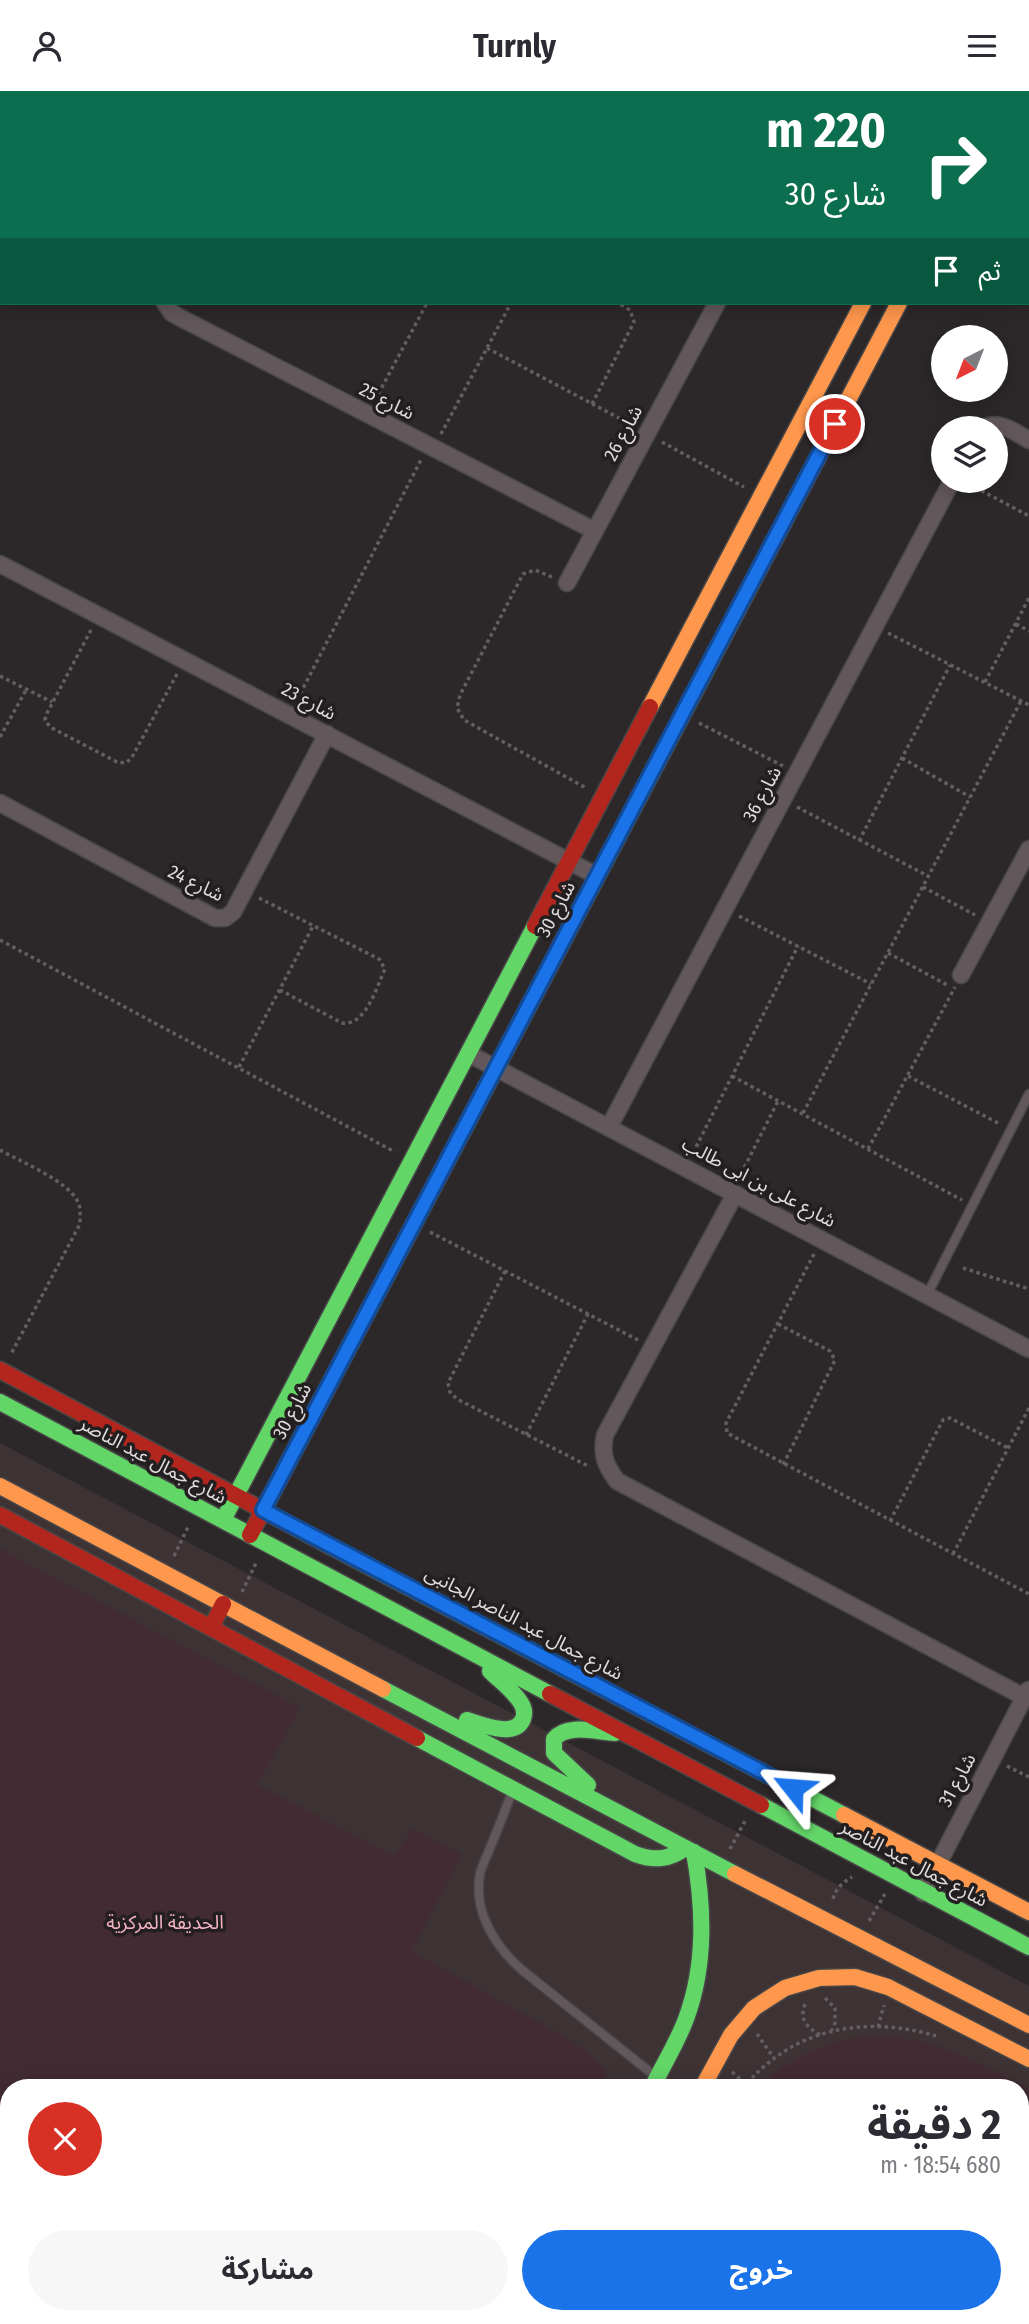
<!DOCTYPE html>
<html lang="ar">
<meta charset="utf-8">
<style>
:root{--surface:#fff;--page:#f7f7f7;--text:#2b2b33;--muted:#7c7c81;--accent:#1a73e8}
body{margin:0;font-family:"Fira Sans Condensed","Noto Sans Arabic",sans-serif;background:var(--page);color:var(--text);direction:rtl;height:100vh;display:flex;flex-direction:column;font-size:26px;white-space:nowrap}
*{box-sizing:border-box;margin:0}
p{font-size:23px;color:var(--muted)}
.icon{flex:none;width:38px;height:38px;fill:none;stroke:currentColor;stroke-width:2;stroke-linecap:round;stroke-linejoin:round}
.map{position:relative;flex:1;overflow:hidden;direction:ltr}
.side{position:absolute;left:0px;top:1988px;width:1029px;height:245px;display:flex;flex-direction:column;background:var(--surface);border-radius:28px 28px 0 0;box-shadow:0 4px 18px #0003;direction:rtl}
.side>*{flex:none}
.top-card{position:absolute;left:0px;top:0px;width:1029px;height:214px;box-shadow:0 4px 18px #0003;direction:rtl;background:#0b6e4f;color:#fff;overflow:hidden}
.needle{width:46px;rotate:222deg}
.buttons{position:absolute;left:931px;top:234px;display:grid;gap:14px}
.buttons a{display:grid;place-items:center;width:77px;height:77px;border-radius:50%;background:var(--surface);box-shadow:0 4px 18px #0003;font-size:35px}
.pin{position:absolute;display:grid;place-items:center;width:60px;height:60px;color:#fff;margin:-30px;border:4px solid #fff;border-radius:50%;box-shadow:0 2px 7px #0007}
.me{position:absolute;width:77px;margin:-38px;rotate:298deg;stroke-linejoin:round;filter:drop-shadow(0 0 5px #0008)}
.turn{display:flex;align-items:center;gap:24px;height:147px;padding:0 28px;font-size:32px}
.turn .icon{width:91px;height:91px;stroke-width:2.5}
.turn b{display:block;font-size:49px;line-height:60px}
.then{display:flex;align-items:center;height:66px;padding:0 28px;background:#0003;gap:14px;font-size:26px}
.round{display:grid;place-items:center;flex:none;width:74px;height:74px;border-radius:37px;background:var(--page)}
.summary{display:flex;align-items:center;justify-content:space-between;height:119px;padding:0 28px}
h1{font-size:42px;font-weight:700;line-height:52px}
.primary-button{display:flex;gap:14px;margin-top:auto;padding:14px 28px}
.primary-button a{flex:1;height:80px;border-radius:42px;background:var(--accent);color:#fff;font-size:28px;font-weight:700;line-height:80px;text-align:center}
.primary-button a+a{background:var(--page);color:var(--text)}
header{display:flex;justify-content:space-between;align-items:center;height:91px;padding:0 28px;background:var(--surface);font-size:32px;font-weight:700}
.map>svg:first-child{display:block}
.built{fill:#3d3234;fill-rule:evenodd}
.green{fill:#422b32}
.building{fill:#423f41}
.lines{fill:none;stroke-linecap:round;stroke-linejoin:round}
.lane-casing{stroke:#484647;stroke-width:11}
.street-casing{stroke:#484647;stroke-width:19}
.fast-casing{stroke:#484647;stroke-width:19}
.slow-casing{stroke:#484647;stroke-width:19}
.jam-casing{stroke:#484647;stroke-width:19}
.path{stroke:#655e60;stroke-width:3.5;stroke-dasharray:3.5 3.5;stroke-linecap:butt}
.lane{stroke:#62575a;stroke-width:8}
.street{stroke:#62575a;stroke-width:16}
.fast{stroke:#63d668;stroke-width:16}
.slow{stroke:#ff974d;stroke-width:16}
.jam{stroke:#b3261e;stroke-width:16}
.route-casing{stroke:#114b97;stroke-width:18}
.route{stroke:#1a73e8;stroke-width:12}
.labels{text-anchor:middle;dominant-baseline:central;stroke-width:7;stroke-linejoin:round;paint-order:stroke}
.street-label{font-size:19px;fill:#e0dcdd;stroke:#231e1f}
.park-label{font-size:19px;fill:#f5b4c5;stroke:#231e1f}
</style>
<header><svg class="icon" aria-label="menu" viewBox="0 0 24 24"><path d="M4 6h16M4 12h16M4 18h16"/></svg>Turnly<svg class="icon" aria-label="person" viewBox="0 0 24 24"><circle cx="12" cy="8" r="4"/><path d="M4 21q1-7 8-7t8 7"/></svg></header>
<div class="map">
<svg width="1029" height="2233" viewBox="0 0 1029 2233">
<rect width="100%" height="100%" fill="#2c282a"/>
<path class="built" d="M 0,1352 L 1029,1895 L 1029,2233 L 0,2233 ZM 9,1997 L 1020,1997 L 1020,2224 L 9,2224 Z"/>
<path class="green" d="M 0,1458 L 300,1617 L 257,1694 L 395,1765 L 413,1738 L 462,1764 L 411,1860 L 570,1949 L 596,1968 L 607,1983 L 600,1997 L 9,1997 L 9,2224 L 323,2224 L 319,2233 L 0,2233 Z
M 877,1945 C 935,1946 979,1972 1029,1998 L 1029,2055 L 1020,2050 L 1020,1997 L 780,1997 L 765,1989 C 799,1962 834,1948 877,1945 Z"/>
<path class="building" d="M 1020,2053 L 1029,2057 L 1029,2071 L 1026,2079 L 1029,2081 L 1029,2094 L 1020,2112 Z
M 1025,2155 L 1029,2157 L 1029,2233 L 981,2233 L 986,2224 L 1020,2224 L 1020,2157 Z
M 718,2224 L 767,2224 L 762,2233 L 713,2233 Z"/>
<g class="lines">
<defs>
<path id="lane" d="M 927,1204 L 1029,1003
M 512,1701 C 505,1720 498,1738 490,1757 C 487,1765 482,1774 480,1783 C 473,1821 495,1855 522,1879 L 655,1985
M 617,2224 C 641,2233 667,2233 690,2224
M 817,2224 L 826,2232
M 824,2233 L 839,2233"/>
<path id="street" d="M 264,2 L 265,0
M 830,2 L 831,0
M 165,212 L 172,222 L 179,226 L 595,440
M 982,338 C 999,328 1014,341 1029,349
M 0,473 L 597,785
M 567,492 L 717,212
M 0,712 L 215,827 L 225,827 L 233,821 L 327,643
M 961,884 L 1029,758
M 469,963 L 1029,1258
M 609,1036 L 952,390
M 735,1103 L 605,1344 C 601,1363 605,1374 617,1390 L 1024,1606
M 923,1802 L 1028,1599"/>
<path id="fast" d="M 972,2 L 973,0
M 1010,2 L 1011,0
M 1027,141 L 1029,142
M 1027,173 L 1029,174
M 407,1146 L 724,545
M 0,1311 L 550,1603
M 223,1429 L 535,835
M 330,1455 L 844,1724
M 383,1598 L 735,1783
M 467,1629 C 481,1633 515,1648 523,1628 C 525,1623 524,1617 521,1612 C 514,1600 500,1590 490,1580
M 417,1647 L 635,1763 C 654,1770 669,1769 685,1757
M 588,1694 L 554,1662 L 554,1648 C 567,1632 597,1641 615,1642
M 761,1714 L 1029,1856
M 652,1997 C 663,1974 677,1952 686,1928 C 706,1874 704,1817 694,1761"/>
<path id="slow" d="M 724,545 L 899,212
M 650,616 L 863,212
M 0,1395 L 383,1598
M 844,1724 L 1029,1821
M 735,1783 L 1029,1934
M 702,1997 L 731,1944 L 754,1917 L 785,1897 L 819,1887 L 855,1886 L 888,1896 L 1029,1968"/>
<path id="jam" d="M 535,835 L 650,616
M 0,1279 L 330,1455
M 0,1424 L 417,1647
M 250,1444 L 407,1146
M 211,1537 L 223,1513
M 550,1603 L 761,1714
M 526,2233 L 531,2224
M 577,2233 L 581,2224"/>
</defs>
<use href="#lane" class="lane-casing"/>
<use href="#street" class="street-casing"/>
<use href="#fast" class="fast-casing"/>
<use href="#slow" class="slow-casing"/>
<use href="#jam" class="jam-casing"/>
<path class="path" d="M 369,0 L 372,2
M 496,0 L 499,2
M 693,0 L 696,2
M 360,2 L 361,0
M 451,2 L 452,0
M 539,2 L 540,0
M 623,2 L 624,0
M 756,2 L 757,0
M 487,257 L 634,335
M 375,309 L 427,212
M 592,313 L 634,231 L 630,219 L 618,212
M 441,343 L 511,212
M 662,351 L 744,396
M 969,393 L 1029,425
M 552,486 L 535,479 L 523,483 L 460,604 L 457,617 L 464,629 L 586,697
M 1016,533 L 1029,540
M 91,539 L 46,624 L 45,629 L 50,636 L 117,671 L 125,672 L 131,668 L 177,583
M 888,542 L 1029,614
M 0,585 L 52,611
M 985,591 L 1029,507
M 297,609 L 422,367
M 699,632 L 783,675
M 0,646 L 26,599
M 902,667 L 970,706
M 797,716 L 928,785
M 859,750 L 950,574
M 923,796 L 975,824
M 259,807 L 379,868 L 385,878 C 376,897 366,935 342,932 L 280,899
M 739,825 L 871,893
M 0,849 L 395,1061
M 888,862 L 949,895
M 239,976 L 313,835
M 732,985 L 962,1109
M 908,985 L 1000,1033
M 803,1022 L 1021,610
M 868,1058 L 955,896
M 0,1059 C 21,1071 67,1089 78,1111 C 81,1118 80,1125 80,1133 L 11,1263
M 693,1062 L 798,855
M 738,1089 L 778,1010
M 430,1141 L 638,1249
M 814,1163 L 726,1332 L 727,1342 L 1029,1503
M 963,1177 L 1029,1198
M 505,1180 L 448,1292 L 450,1301 L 457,1308 L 590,1376
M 778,1233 L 830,1260 L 835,1269 L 783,1374
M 526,1344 L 588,1223
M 890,1430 L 943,1329 L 950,1327 L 1008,1357
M 953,1463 L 1029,1317
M 174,1465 L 189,1434
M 242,1501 L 257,1470
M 1007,1675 L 1029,1686
M 730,1758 L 746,1728
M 833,1808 C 836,1797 842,1792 852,1786
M 869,1830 L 885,1803
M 825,1907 L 835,1917 L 835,1932 L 832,1939
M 805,1913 C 799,1929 807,1936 820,1944
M 878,1936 L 884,1914
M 757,1943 L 774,1967
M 732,1981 L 746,1993
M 742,1997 C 754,1985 765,1973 779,1964 C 824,1932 884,1929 936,1945
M 919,2233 L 923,2224
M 965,2233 L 970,2224"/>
<use href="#lane" class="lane"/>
<use href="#street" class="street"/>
<use href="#fast" class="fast"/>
<use href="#slow" class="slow"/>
<use href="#jam" class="jam"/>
</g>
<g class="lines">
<defs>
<path id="route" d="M 793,1697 L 263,1419 L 835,333"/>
</defs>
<use href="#route" class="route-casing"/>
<use href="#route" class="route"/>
</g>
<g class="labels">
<g class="street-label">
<text transform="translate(387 310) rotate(27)">شارع 25</text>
<text transform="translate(623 342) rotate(-62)">شارع 26</text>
<text transform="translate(309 610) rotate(28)">شارع 23</text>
<text transform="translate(762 703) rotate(-62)">شارع 36</text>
<text transform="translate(196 792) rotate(26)">شارع 24</text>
<text transform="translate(556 818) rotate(-62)">شارع 30</text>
<text transform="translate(759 1091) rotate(28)">شارع على بن ابى طالب</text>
<text transform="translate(292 1320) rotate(-62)">شارع 30</text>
<text transform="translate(153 1369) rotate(28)">شارع جمال عبد الناصر</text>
<text transform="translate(524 1532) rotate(28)">شارع جمال عبد الناصر الجانبى</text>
<text transform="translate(957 1689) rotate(-62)">شارع 31</text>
<text transform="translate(914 1772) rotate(28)">شارع جمال عبد الناصر</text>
</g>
<g class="park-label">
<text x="165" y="1831">الحديقة المركزية</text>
</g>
</g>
</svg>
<div class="buttons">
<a><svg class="needle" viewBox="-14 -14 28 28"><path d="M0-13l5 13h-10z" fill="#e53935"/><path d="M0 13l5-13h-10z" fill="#7c7c81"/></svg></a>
<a><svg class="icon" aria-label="layers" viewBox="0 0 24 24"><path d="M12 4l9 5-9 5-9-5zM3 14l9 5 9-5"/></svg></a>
</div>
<div class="pin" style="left:835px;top:333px;background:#d93025"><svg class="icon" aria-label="arrive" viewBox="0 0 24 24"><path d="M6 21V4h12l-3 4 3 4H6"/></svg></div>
<svg class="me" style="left:793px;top:1697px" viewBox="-20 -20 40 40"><path d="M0-17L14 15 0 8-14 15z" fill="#1a73e8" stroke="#fff" stroke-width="4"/></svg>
<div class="top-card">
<div class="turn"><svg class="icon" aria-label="right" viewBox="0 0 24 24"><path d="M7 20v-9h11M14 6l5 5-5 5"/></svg><div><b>220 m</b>شارع 30</div></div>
<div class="then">ثم<svg class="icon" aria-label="arrive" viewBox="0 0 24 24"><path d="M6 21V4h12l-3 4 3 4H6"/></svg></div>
</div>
<section class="side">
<div class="summary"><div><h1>2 دقيقة</h1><p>680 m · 18:54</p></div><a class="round" style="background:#d93025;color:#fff"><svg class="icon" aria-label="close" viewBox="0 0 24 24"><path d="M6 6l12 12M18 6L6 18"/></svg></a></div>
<div class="primary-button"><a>خروج</a><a>مشاركة</a></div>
</section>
</div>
